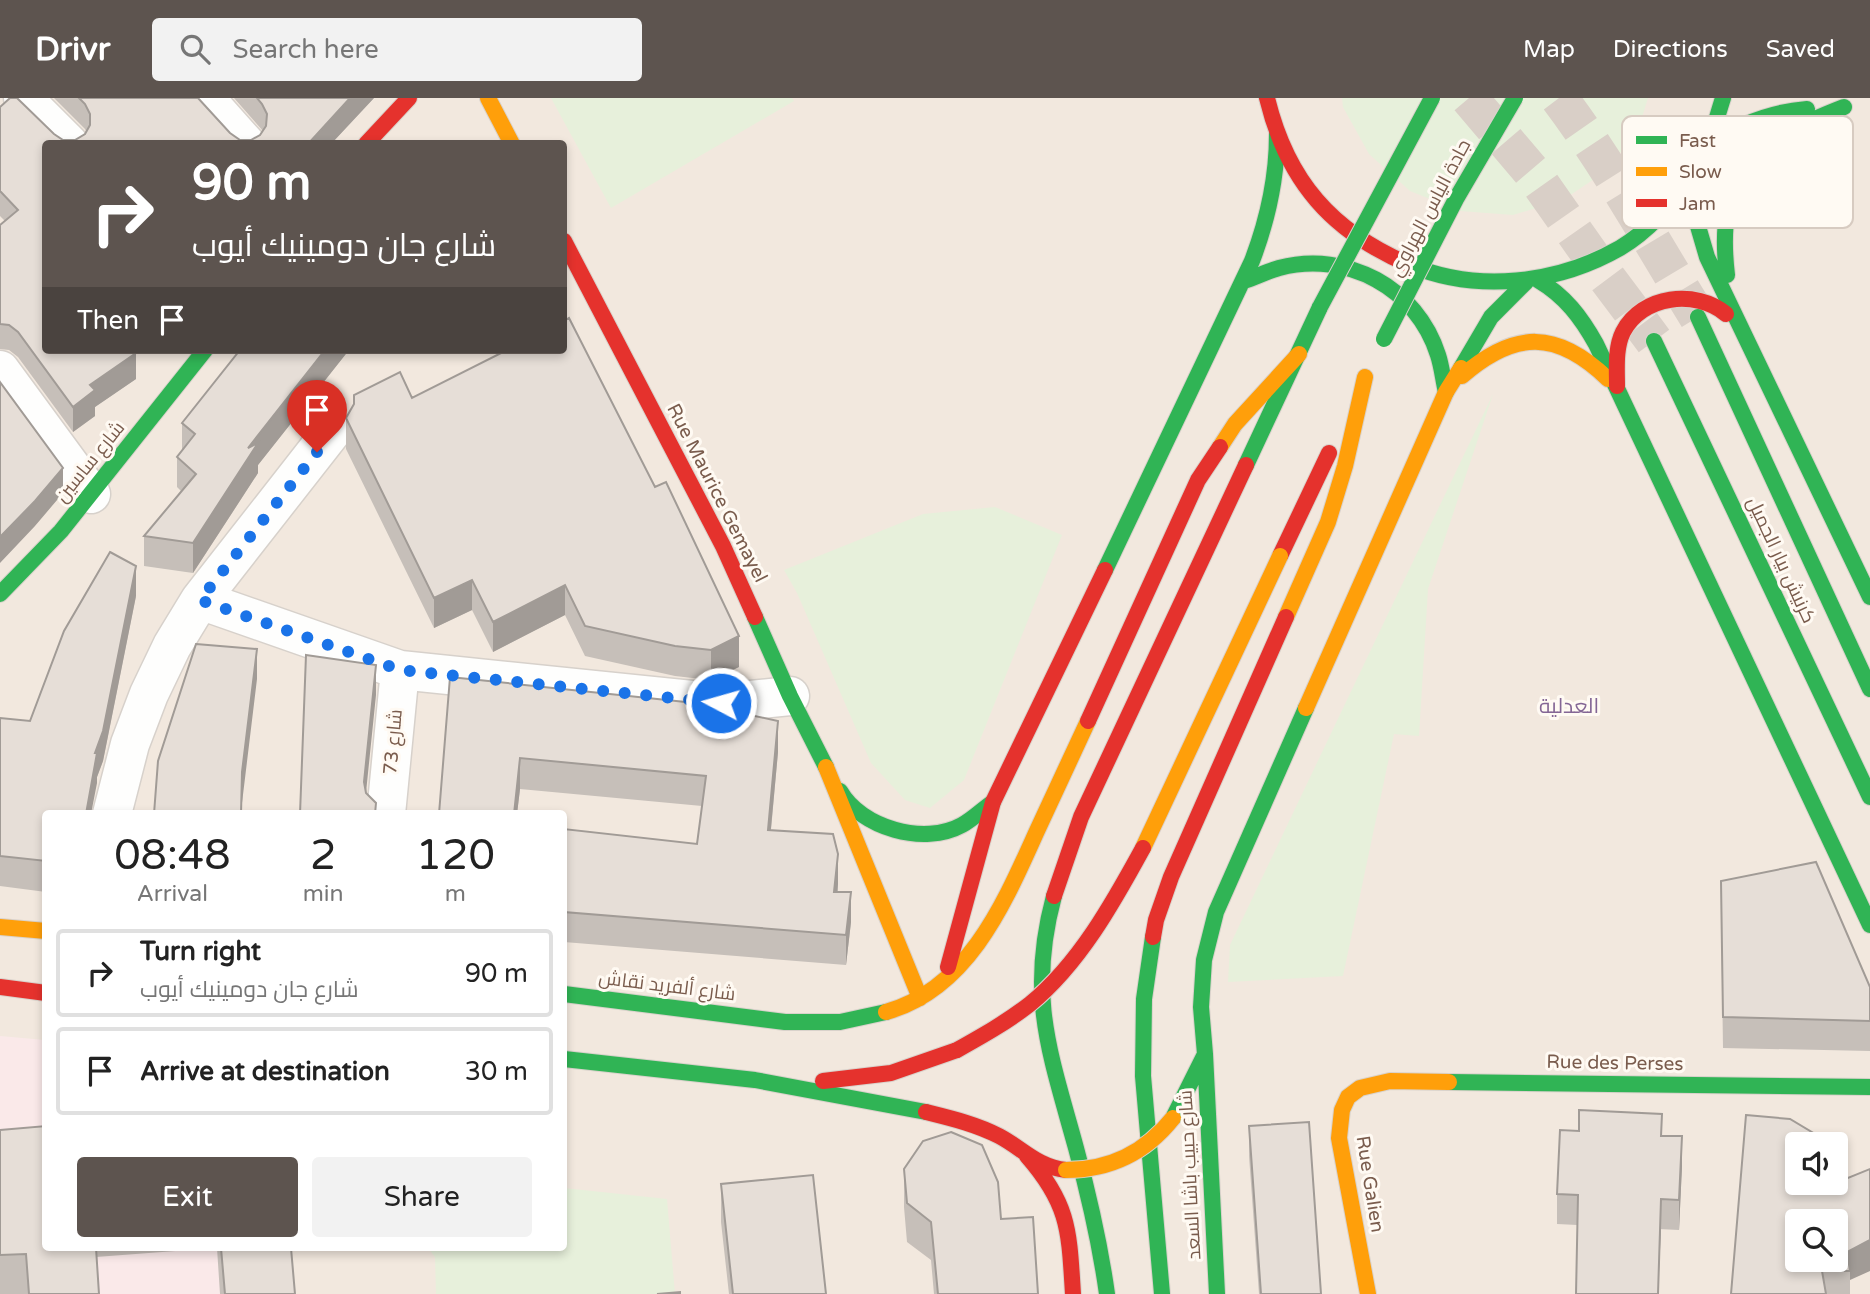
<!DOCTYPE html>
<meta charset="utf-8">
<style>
:root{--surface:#fff;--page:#f2f2f2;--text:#222;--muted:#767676;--line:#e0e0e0;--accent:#5d544f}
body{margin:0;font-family:"Varela Round",Cairo,sans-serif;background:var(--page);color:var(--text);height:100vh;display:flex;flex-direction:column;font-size:26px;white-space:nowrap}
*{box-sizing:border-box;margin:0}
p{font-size:23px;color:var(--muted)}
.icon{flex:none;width:38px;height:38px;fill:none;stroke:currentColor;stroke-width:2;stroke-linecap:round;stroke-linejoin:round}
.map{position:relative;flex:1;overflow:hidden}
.panel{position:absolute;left:42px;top:712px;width:525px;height:441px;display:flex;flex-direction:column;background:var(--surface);border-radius:7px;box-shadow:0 4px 10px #0003}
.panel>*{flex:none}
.banner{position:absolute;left:42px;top:42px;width:525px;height:214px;border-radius:7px;box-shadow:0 4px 10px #0003;background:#5d544f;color:#fff;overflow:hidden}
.controls{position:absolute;left:1785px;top:1034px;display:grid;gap:14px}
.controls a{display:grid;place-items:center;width:63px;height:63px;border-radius:7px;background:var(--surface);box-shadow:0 4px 10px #0003;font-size:35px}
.pin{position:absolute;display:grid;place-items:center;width:60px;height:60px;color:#fff;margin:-72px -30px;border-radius:50% 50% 50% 0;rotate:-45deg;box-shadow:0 0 7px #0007}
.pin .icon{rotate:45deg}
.me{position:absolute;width:77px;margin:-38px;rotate:276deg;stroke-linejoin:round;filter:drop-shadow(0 0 5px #0008)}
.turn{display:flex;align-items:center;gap:24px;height:147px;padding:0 35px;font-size:32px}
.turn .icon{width:91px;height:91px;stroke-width:2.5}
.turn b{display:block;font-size:49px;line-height:60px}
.then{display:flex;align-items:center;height:66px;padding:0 35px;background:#0003;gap:14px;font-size:26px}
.eta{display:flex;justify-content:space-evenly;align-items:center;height:119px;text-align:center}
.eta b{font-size:42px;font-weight:600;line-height:49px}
.action{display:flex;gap:14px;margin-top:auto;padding:14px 35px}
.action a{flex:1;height:80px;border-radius:7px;background:var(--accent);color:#fff;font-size:28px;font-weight:600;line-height:80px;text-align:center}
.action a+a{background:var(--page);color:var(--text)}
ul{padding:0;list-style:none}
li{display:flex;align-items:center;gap:21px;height:88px;margin:0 14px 10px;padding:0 21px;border:4px solid var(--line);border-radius:7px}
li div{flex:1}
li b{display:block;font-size:26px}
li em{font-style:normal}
header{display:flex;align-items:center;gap:42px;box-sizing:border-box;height:98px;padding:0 35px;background:var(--accent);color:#fff}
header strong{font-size:33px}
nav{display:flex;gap:38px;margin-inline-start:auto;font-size:24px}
.search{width:490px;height:63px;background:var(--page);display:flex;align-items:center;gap:18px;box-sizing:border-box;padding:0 24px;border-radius:7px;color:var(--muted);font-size:26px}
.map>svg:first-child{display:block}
.residential{fill:#f2e8de;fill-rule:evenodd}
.medical{fill:#fae9e9}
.green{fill:#e7f0db}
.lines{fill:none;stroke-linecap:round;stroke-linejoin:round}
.highway-tunnel{stroke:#d9cfc7;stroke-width:38;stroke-dasharray:38 19;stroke-linecap:butt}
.street-casing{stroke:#d7d1cb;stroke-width:41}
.fast-casing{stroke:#d9d2cb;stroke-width:18}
.slow-casing{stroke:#d9d2cb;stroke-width:18}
.jam-casing{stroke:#d9d2cb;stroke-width:18}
.street{stroke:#fefefd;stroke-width:38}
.fast{stroke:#30b455;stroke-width:16}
.slow{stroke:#ff9f0a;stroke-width:16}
.jam{stroke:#e5322d;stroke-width:16}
.fast-bridge-casing{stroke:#dad1cc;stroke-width:18;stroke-linecap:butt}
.slow-bridge-casing{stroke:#dad1cc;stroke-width:18;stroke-linecap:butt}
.jam-bridge-casing{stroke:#dad1cc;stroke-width:18;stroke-linecap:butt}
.fast-bridge{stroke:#30b455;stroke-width:16}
.slow-bridge{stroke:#ff9f0a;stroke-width:16}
.jam-bridge{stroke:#e5322d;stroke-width:16}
.wall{fill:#c6bfb9}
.shaded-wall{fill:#a19b96}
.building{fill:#e6ded7;stroke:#a19b96;stroke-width:2;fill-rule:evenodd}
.route{stroke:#1a73e8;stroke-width:12;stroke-dasharray:0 21.6}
.labels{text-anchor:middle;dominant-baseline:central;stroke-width:6;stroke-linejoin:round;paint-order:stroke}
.street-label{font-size:19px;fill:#7a5c4d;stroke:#fffaf3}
.neighbourhood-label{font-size:21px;fill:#846695;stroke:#fffaf3}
.key{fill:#fffaf3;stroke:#d7cbc1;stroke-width:2}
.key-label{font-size:19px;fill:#7a5c4d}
</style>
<header>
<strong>Drivr</strong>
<div class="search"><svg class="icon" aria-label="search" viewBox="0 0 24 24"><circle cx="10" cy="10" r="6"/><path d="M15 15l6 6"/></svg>Search here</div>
<nav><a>Map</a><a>Directions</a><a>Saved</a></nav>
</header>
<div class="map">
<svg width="1870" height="1196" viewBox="0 0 1870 1196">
<rect width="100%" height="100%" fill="#f9f5f0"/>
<path class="residential" d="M 0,0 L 1870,0 L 1870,1196 L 0,1196 ZM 46,46 L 564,46 L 564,252 L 46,252 ZM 46,716 L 564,716 L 564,1150 L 46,1150 ZM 1797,1046 L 1836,1046 L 1836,1085 L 1797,1085 ZM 1797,1124 L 1836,1124 L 1836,1162 L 1797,1162 Z"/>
<path class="medical" d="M 0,938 L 45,942 L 46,1150 L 287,1150 L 291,1196 L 0,1196 Z"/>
<path class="green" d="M 551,0 L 792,0 L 794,3 L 611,110 Z
M 1342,0 L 1648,0 L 1638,32 L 1606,73 L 1563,102 L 1513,117 L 1460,113 L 1410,93 L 1369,56 L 1343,9 Z
M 1493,296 L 1428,491 L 1419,638 L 1394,636 L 1343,878 L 1228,884 L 1230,847 Z
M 995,409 L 1062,437 L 964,682 L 930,710 L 905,702 L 871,665 L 797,495 L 784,472 L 923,416 Z
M 564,1090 L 667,1101 L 675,1196 L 436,1196 L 435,1159 L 428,1150 L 564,1150 Z"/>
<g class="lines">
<path class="highway-tunnel" d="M 1469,0 L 1532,74 L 1601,172 L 1654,243
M 1559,0 C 1611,69 1652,145 1698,219"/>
<defs>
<path id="street" d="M 23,0 L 69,46
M 205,0 L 246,46
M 0,272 L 91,396
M 200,502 L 400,572 L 721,605 L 790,598
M 112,716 L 130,646 L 149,596 L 172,548 L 200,502 L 333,332
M 386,716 L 400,572"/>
<path id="fast" d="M 1709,47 C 1739,26 1770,14 1807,11
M 1694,75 L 1695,118 L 1707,159 L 1870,499
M 1410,167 C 1477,195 1557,186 1620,150 C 1650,132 1675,103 1694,74 C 1709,52 1715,25 1723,0
M 1727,177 C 1715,75 1754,44 1844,9
M 1538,182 C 1565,198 1581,219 1596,246 L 1870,827
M 1244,183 C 1256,179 1268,173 1279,170 C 1347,152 1417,190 1438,257 C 1442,269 1443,282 1446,294
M 1698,219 L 1870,591
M 1654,243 L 1870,699
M 1461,270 L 1491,219 L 1526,184
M 1246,367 L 1320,209
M 1105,472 L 1252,163 C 1268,121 1277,81 1277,36
M 0,496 L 61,433 L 205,252
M 755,519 L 790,598 L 826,669
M 840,693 C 861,730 924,748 962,727 C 973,721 983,711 993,704
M 1054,798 C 1027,898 1050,955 1076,1050 C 1089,1098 1100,1146 1107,1196
M 1153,839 L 1144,901 L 1143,978 L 1162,1196
M 564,896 L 785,924 L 840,924 L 886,914
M 1205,956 L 1217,1196
M 564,961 L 755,982 L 926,1014
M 1449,984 L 1870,989
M 1173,1020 L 1205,956 L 1201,909 L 1204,862 L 1216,814 L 1306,610"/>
<path id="slow" d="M 488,0 L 512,46
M 1462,278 C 1515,232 1557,232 1608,281
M 1220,349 L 1235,326 L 1299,256
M 1286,519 L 1328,424 L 1345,368 L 1365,279
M 1306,610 L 1446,294 L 1461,270
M 826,669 L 920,900
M 0,829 L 46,833
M 886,914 C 968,891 1004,806 1036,735 C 1053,698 1070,661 1088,623
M 1368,1196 L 1339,1040 L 1342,1012 L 1348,999 L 1360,990 L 1390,983 L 1449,984"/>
<path id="jam" d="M 1267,0 C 1287,83 1332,134 1410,167
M 366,46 L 409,0
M 564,143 L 723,448 L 755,519
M 1617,288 C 1617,271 1615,250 1623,234 C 1642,197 1696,191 1726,216
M 1280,458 L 1329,355
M 1088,623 L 1198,382 L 1220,349
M 1054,798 L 1081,719 L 1246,367
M 1153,839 L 1156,822 L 1171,779 L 1286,519
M 948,869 L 993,704 L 1105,472
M 0,889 L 46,895
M 823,983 L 891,975 L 957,952
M 926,1014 C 950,1020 976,1026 999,1038 C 1022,1050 1037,1069 1066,1072
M 1027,1058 C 1070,1107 1069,1134 1073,1196"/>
</defs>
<use href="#street" class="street-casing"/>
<use href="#fast" class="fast-casing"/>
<use href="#slow" class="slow-casing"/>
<use href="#jam" class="jam-casing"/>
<use href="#street" class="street"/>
<use href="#fast" class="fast"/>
<use href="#slow" class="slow"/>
<use href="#jam" class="jam"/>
<defs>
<path id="fast-bridge" d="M 1320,209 L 1432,0
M 1384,241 L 1456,101 L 1515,0"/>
<path id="slow-bridge" d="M 1143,750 L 1280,458
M 1066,1072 C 1110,1072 1146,1054 1173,1020"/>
<path id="jam-bridge" d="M 957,952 C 982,938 1007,924 1030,906 C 1079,866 1113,805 1143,750"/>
</defs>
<use href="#fast-bridge" class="fast-bridge-casing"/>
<use href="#slow-bridge" class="slow-bridge-casing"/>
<use href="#jam-bridge" class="jam-bridge-casing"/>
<use href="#fast-bridge" class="fast-bridge"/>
<use href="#slow-bridge" class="slow-bridge"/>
<use href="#jam-bridge" class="jam-bridge"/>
</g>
<path class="wall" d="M 54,0 L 198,0 L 230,35 L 240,42 L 251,42 L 260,37 L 263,33 L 234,0 L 374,0 L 331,46 L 46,46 L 46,252 L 136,281 L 95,309 L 95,318 L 73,334 L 18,259 L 9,252 L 0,251 L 0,127 L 5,123 L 0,118 L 0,9 L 63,42 L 75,42 L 85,36 L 86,33 L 85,31 Z
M 240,252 L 349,252 L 258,367 L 258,375 L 193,475 L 144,468 L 144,438 L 181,393 L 177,389 L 177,359 L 182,353 L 182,325 Z
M 354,297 L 412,300 L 739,569 L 711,582 L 675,578 L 585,558 L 565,517 L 493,554 L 472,512 L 434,530 L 346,351 L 346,320 L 354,307 Z
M 136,498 L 103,663 L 97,679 L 97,685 L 46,716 L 46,794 L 0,788 L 0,620 L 30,623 Z
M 450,579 L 778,654 L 771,732 L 838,786 L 838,794 L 851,824 L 846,867 L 564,844 L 564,731 L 697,746 L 702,708 L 520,691 L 517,716 L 439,716 Z
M 1721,813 L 1870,889 L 1870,953 L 1723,950 Z
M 1249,1028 L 1321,1196 L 1259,1196 L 1249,1058 Z
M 0,1032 L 46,1150 L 215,1150 L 96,1159 L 99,1196 L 0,1196 Z
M 1662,1038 L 1682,1068 L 1679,1132 L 1557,1126 L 1557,1096 Z
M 904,1071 L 1001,1121 L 1038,1196 L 934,1196 L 931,1162 L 907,1144 L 904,1109 Z
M 1870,1071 L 1850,1182 L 1850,1196 L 1731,1196 L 1843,1082 Z
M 721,1086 L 826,1196 L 729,1196 L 721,1124 Z
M 217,1150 L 291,1150 L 295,1196 L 220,1196 Z"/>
<path class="shaded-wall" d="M 350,0 L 374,0 L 331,46 L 308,46 Z
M 325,252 L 349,252 L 258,367 L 258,375 L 193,475 L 193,445 L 248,350 Z
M 136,255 L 136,281 L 95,309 L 95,318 L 73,334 L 73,309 L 90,287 Z
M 63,370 L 63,395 L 35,428 L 0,465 L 0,439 Z
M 136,468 L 136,498 L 103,663 L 97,679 L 97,685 L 91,716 L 86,716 L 95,655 Z
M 472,482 L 472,512 L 434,530 L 434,500 Z
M 565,487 L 565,517 L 493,554 L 493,524 Z
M 739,538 L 739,569 L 711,582 L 711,552 Z
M 257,551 L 257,581 L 242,705 L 241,716 L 240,716 L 242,674 Z
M 376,567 L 376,597 L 364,714 L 364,684 Z
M 778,623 L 778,654 L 768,762 L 768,732 Z
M 520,660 L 520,691 L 517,716 L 514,716 Z
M 838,756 L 838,786 L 834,824 L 834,794 Z
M 851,794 L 851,824 L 846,867 L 846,837 Z
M 1682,1038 L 1682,1068 L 1679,1132 L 1679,1102 Z
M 1661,1101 L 1661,1131 L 1658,1196 Z
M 1870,1142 L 1870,1173 L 1850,1182 L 1850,1173 L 1847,1154 Z"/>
<path class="building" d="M 10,0 L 17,0 L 54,36 L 63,42 L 75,42 L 85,36 L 90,27 L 90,16 L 85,6 L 79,0 L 198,0 L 230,35 L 240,42 L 251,42 L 260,37 L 266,28 L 267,16 L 262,6 L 257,0 L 350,0 L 308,46 L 46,46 L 46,252 L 134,252 L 136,255 L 90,287 L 95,292 L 73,309 L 18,234 L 9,227 L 0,226 L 0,127 L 18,112 L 0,93 L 0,9 Z
M 569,220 L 655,389 L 666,384 L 739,538 L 711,552 L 675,548 L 585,528 L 565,487 L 493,524 L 472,482 L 434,500 L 346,320 L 354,306 L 354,297 L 400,274 L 412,300 L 507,252 L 564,252 L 564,223 Z
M 240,252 L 325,252 L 248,350 L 258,345 L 193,445 L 144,438 L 196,376 L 177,359 L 195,336 L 182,325 Z
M 0,284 L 63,370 L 35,403 L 0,439 Z
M 110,454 L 136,468 L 103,633 L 95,655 L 97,655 L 86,716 L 46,716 L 46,763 L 0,758 L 0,620 L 30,623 L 64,533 Z
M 196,546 L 257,551 L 242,674 L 241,716 L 154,716 L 158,663 Z
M 306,557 L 376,567 L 364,684 L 366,695 L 376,705 L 375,716 L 300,716 Z
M 450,579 L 695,605 L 778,623 L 768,732 L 833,736 L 838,756 L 834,794 L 851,794 L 846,837 L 564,814 L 564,731 L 697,746 L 706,678 L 520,660 L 514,716 L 439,716 Z
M 1816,764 L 1870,889 L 1870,923 L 1723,919 L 1721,783 Z
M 1579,1012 L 1662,1016 L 1661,1038 L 1682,1038 L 1679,1102 L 1661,1101 L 1658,1196 L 1576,1196 L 1578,1097 L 1557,1096 L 1560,1032 L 1579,1033 Z
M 1746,1017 L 1790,1021 L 1820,1039 L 1824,1046 L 1797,1046 L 1797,1085 L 1836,1085 L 1836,1068 L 1843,1082 L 1870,1071 L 1870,1142 L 1847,1154 L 1850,1173 L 1822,1173 L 1826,1196 L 1731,1196 ZM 1797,1124 L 1836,1124 L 1836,1162 L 1797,1162 Z
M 1309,1024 L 1321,1196 L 1261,1196 L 1249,1028 Z
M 46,1028 L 46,1150 L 96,1150 L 99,1196 L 29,1196 L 26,1156 L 0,1157 L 0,1032 Z
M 951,1034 L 982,1047 L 998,1084 L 1001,1121 L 1033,1119 L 1038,1196 L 938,1196 L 931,1124 L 907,1105 L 904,1071 L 923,1043 Z
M 813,1077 L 826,1196 L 733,1196 L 721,1086 Z
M 221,1150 L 291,1150 L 295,1196 L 225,1196 Z
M 680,1194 L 680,1196 L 657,1196 Z"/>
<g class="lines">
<path class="route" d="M 317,354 L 200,502 L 400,572 L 721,605"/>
</g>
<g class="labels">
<g class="street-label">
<text transform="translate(1430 110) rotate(-62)">جادة الياس الهراوي</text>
<text transform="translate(90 364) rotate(-51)">شارع ساسين</text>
<text transform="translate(717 395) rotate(63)">Rue Maurice Gemayel</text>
<text transform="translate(1781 462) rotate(65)">كرنيش بيار الجميل</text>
<text transform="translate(393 644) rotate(-85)">شارع 73</text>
<text transform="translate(667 888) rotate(7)">شارع ألفريد نقاش</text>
<text transform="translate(1615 965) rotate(1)">Rue des Perses</text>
<text transform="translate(1190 1077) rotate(-93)">شارع حبيب باشا السعد</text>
<text transform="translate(1370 1086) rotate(81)">Rue Galien</text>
</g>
<g class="neighbourhood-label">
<text x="1569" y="608">العدلية</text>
</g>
</g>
<rect x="1622" y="18" width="231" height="112" rx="10" class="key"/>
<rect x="1636" y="38" width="31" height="8" fill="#30b455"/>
<rect x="1636" y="69" width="31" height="9" fill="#ff9f0a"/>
<rect x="1636" y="101" width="31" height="8" fill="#e5322d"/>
<g class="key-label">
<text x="1679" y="49">Fast</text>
<text x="1679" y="80">Slow</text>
<text x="1679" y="112">Jam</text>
</g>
</svg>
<div class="controls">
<a><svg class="icon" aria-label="sound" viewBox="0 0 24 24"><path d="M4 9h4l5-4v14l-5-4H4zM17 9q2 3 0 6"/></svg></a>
<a><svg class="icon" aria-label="search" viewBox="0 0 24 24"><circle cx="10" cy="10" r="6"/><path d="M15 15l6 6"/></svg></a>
</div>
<div class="pin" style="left:317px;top:354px;background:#d93025"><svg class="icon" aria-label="arrive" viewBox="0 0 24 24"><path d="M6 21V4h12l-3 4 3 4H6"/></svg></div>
<svg class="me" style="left:721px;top:605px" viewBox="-20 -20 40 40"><circle r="17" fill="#1a73e8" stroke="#fff" stroke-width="3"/><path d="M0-11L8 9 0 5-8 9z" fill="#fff"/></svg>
<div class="banner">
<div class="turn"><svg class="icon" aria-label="right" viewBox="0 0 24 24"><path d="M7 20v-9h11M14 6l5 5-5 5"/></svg><div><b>90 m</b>شارع جان دومينيك أيوب</div></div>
<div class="then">Then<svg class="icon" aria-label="arrive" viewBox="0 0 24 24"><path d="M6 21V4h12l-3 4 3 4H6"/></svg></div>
</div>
<section class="panel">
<div class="eta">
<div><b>08:48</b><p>Arrival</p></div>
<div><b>2</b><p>min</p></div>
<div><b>120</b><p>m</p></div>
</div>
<ul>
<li><svg class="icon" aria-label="right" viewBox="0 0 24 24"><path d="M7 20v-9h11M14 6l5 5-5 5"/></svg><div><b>Turn right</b><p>شارع جان دومينيك أيوب</p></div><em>90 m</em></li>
<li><svg class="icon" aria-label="arrive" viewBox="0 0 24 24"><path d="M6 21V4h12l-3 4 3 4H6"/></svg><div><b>Arrive at destination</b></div><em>30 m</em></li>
</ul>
<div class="action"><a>Exit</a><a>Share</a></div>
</section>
</div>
